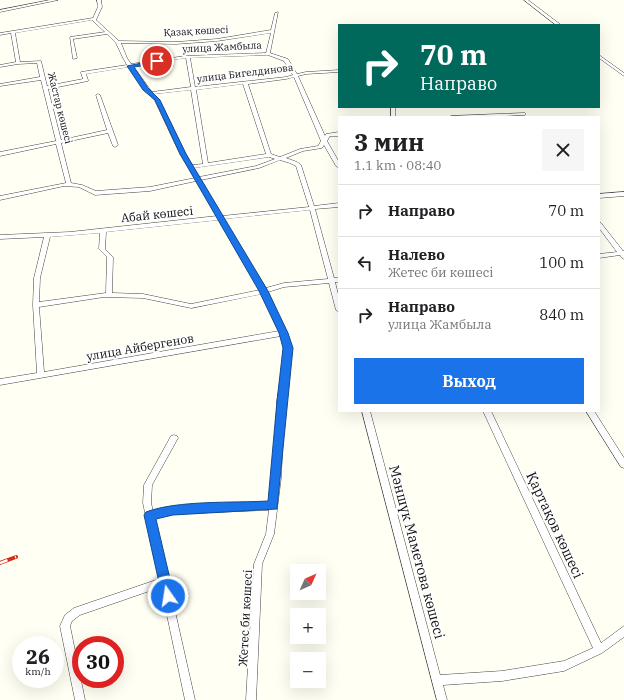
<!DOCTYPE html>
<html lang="ru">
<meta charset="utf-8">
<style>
:root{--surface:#fff;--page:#f6f6f6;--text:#202124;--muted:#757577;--line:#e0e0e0;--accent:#1a73e8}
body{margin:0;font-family:"IBM Plex Serif",serif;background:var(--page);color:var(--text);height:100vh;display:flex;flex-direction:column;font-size:15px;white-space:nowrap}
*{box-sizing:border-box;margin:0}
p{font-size:13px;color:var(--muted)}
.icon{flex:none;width:22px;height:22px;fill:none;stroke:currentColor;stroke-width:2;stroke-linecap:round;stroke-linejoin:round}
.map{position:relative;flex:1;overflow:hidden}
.details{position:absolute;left:338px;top:116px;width:262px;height:296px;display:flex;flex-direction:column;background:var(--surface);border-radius:0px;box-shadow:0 4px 16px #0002}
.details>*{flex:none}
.banner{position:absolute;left:338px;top:24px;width:262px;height:84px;border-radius:0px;box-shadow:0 4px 16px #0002;background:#00695c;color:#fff;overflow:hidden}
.needle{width:26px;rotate:45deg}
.fabs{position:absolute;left:290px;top:564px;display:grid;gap:8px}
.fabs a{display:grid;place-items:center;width:36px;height:36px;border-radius:0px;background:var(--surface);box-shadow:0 4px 16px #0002;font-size:20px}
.speed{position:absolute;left:12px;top:636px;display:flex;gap:8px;font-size:20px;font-weight:700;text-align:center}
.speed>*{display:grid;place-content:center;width:52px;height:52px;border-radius:50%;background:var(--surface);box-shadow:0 4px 16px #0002;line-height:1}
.speed small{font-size:10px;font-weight:400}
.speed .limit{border:6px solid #d22;background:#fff;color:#111}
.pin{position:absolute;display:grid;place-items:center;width:34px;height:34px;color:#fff;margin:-17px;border:2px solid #fff;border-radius:50%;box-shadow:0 1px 4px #0007}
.me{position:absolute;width:44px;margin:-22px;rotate:347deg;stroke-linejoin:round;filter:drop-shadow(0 0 3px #0008)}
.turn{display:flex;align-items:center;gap:14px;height:84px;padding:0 16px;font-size:18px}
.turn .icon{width:52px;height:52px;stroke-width:2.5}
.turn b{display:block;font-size:28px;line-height:34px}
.round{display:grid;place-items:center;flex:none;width:42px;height:42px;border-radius:0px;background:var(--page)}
.head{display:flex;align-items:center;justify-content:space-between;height:68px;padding:0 16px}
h1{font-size:24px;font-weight:700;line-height:30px}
.primary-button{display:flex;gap:8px;margin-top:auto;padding:8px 16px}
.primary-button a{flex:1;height:46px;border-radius:0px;background:var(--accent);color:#fff;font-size:16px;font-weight:700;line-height:46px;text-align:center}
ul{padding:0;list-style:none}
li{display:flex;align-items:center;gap:12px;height:52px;padding:0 16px;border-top:1px solid var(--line)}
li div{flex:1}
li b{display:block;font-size:15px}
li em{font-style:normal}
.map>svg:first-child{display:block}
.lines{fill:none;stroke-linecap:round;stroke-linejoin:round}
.minor-casing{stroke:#434343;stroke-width:1}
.minor{fill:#fff;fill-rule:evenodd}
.rail-casing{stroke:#d22f17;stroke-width:4}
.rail{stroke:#fff;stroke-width:2.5;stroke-dasharray:8;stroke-linecap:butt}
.route{fill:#1a73e8;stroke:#114b97}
.labels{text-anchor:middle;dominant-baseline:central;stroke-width:4;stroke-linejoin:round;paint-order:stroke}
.far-street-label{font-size:10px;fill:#101010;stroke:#fff}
.street-label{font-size:12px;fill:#101010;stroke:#fff}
.near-street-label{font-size:14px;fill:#101010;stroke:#fff}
</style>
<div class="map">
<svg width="624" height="700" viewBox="0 0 624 700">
<rect width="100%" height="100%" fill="#fffff3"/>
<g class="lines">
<defs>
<path id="minor" d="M 50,0 L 58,0 L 0,12 L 0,10 Z
M 97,0 L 101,0 L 102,7 L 96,20 L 119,41 L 176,42 L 217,39 L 271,30 L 275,13 L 278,12 L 270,53 L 288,59 L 297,74 L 306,72 L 339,70 L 339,72 L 306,74 L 298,76 L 325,136 L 326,134 L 339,132 L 339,136 L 330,136 L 327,141 L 339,162 L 339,168 L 336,166 L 324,145 L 322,148 L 303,151 L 286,158 L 297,162 L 301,165 L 314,206 L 339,203 L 339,207 L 315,209 L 334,278 L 339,278 L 339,282 L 335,282 L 339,298 L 339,312 L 336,310 L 329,283 L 284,287 L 268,292 L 286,333 L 291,348 L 285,401 L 281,478 L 274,534 L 262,564 L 256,700 L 246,700 L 254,564 L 266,534 L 269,510 L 173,514 L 154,518 L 195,700 L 185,700 L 161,587 L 80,615 L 72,621 L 70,626 L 85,700 L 75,700 L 60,626 L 65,615 L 74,608 L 159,579 L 143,503 L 144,485 L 171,436 L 174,435 L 177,436 L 178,438 L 152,485 L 151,503 L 153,511 L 173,506 L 270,502 L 273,478 L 277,401 L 285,348 L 281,336 L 0,385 L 0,379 L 37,373 L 33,305 L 34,278 L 44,237 L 0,239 L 0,235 L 70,232 L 217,216 L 196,181 L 150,191 L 95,195 L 79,187 L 64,186 L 0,200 L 0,196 L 66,183 L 56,144 L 0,156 L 0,152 L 56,141 L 41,80 L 0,86 L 0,84 L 40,77 L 37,63 L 18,64 L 0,67 L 0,65 L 16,62 L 11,33 L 0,35 L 0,33 L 93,18 L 98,7 ZM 92,20 L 105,32 L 70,37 L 73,59 L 77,58 L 73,39 L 107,34 L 116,43 L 123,58 L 127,65 L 81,72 L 81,73 L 83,79 L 47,86 L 41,61 L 20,62 L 15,33 ZM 271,33 L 266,53 L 185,56 L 131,64 L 127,58 L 121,43 L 176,44 L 217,41 ZM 268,55 L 284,61 L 293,75 L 286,77 L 195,87 L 190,58 ZM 186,58 L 191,87 L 152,92 L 133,66 ZM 129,67 L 144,90 L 155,101 L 180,154 L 195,178 L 150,187 L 96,191 L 82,185 L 71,183 L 61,143 L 108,133 L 113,146 L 115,147 L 118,145 L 100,95 L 98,94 L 96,95 L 107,130 L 61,140 L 48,89 L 88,81 L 88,80 L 86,74 ZM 294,77 L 321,141 L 318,146 L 300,149 L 280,157 L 271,154 L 248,84 L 286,79 ZM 243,84 L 266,154 L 208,163 L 196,90 ZM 191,90 L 203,164 L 192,165 L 186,154 L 159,100 L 154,94 ZM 269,157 L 275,159 L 256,166 L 199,177 L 194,168 ZM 280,160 L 290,163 L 296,166 L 309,207 L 222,216 L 201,180 L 259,168 ZM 310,210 L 328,279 L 284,283 L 266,288 L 224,219 ZM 219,220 L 260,290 L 191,304 L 143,294 L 112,293 L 113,257 L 105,249 L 106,232 ZM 100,233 L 99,249 L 107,257 L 106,293 L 39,302 L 40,278 L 50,237 ZM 262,294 L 279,331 L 44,372 L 39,307 L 104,297 L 143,298 L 191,308 Z
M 524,0 L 528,0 L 561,25 L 556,25 Z
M 599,55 L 624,73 L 624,76 L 599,58 Z
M 391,107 L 395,107 L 395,117 L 391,117 Z
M 523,113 L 525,113 L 525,115 L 486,117 L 449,117 L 451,116 Z
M 624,192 L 624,196 L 599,198 L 599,194 Z
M 599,222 L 601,223 L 623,251 L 624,251 L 624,259 L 622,258 L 620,255 L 599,258 L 599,254 L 617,252 L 599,228 Z
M 362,411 L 370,411 L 440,675 L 502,671 L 564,661 L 593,648 L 483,411 L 491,411 L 601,643 L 624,626 L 624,637 L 602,653 L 564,671 L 502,681 L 443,685 L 447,700 L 437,700 Z
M 586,411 L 594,411 L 624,458 L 624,468 L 621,467 Z"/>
</defs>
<use href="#minor" class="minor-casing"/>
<use href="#minor" class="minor"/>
<defs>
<path id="rail" d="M 0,563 L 16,557"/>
</defs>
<use href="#rail" class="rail-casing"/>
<use href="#rail" class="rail"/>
</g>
<path class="route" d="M 157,60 L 159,63 L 134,67 L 148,88 L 160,100 L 186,154 L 268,291 L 288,333 L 293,348 L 277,509 L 173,515 L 156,519 L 174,596 L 172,600 L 168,602 L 163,600 L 162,596 L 144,515 L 146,512 C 178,500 233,503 268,501 L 277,401 L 283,348 L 279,333 L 259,291 L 180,154 L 155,100 L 143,90 L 127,66 Z"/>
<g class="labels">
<g class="far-street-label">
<text transform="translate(196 31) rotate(-3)">Қазақ көшесі</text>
<text transform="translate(222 47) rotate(-3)">улица Жамбыла</text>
<text transform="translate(245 73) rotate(-7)">улица Бигелдинова</text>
<text transform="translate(60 108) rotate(76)">Жастар көшесі</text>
</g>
<g class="street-label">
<text transform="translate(157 214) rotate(-6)">Абай көшесі</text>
<text transform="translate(140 347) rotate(-10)">улица Айбергенов</text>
<text transform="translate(245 618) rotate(-87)">Жетес би көшесі</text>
</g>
<g class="near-street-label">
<text transform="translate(555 525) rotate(65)">Қартақов көшесі</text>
<text transform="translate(417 552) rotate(75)">Мәншүк Маметова көшесі</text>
</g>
</g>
</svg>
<div class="fabs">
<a><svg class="needle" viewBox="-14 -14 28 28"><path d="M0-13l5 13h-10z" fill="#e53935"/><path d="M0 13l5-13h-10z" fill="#757577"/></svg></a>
<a>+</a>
<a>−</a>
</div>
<div class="speed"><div>26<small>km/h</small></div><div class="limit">30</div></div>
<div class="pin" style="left:157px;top:61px;background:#d93025"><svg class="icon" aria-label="arrive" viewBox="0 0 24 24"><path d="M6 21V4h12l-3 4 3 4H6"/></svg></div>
<svg class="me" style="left:168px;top:596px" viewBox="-20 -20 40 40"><circle r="17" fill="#1a73e8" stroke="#fff" stroke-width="3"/><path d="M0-11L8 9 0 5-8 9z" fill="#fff"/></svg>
<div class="banner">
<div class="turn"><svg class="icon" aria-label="right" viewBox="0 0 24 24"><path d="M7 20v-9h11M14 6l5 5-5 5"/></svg><div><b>70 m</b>Направо</div></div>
</div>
<section class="details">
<div class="head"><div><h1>3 мин</h1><p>1.1 km · 08:40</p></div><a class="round"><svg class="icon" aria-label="close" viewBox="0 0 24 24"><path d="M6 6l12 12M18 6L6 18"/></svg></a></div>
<ul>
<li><svg class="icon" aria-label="right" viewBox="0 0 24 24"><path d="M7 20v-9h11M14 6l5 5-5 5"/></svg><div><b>Направо</b></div><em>70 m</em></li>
<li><svg class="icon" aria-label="left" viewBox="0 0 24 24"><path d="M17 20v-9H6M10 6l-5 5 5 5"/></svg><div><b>Налево</b><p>Жетес би көшесі</p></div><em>100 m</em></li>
<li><svg class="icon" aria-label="right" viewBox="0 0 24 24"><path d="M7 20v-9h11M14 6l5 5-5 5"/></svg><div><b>Направо</b><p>улица Жамбыла</p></div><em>840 m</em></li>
</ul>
<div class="primary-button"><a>Выход</a></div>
</section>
</div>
